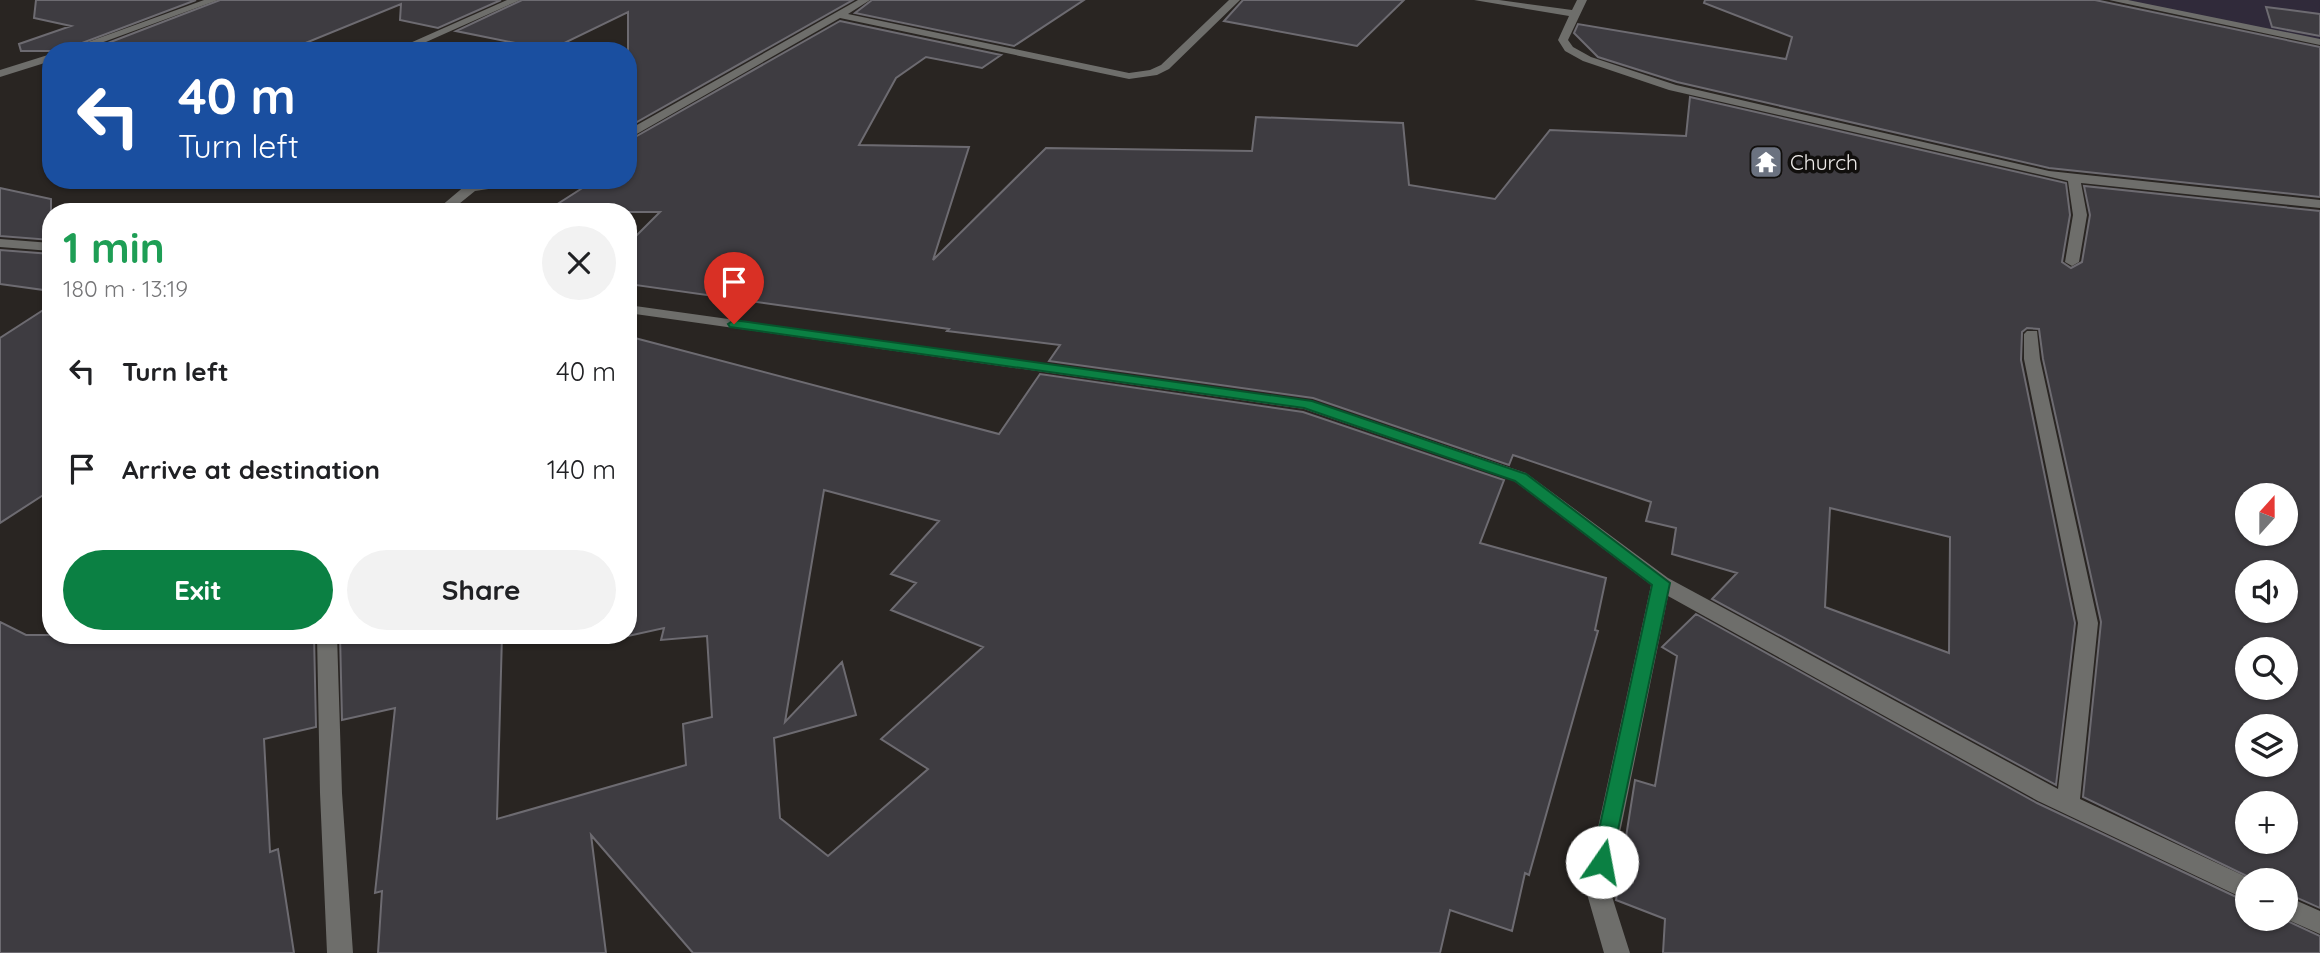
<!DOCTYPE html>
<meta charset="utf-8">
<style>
:root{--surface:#fff;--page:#f2f2f2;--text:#202124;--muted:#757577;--accent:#0b8043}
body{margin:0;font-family:Quicksand,sans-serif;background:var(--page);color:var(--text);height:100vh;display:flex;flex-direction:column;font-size:26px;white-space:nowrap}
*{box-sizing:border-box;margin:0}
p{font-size:23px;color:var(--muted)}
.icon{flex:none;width:38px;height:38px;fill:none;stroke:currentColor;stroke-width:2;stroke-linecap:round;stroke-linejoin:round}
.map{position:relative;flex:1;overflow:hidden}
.drawer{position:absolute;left:42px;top:203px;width:595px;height:441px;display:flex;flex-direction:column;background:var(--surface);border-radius:28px;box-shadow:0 2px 5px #0004}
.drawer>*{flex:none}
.guide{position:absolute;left:42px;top:42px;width:595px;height:147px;border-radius:28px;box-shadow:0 2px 5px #0004;background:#1a4fa0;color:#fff;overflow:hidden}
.needle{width:46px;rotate:21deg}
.controls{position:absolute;left:2235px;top:483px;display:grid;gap:14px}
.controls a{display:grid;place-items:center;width:63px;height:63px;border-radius:50%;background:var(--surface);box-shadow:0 2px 5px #0004;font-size:35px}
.pin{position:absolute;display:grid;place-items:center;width:60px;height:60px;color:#fff;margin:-72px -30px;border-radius:50% 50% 50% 0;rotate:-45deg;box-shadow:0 0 7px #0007}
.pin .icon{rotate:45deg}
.me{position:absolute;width:77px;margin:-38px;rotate:12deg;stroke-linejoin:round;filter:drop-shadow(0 0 5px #0008)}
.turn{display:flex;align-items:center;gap:24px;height:147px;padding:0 21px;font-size:32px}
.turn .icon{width:91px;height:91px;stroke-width:2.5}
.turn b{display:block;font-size:49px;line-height:60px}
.round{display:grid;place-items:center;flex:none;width:74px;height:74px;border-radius:37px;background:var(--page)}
.head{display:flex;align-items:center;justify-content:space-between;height:119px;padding:0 21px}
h1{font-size:42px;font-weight:700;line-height:52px;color:#1e9e55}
.action{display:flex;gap:14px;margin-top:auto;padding:14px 21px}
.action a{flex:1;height:80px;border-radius:42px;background:var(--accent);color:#fff;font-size:28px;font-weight:700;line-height:80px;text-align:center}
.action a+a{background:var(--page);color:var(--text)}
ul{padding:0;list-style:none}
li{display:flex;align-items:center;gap:21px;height:98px;padding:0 21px}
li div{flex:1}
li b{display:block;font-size:26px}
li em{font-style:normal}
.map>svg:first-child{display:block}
.education{fill:#302a3a}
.building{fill:#3e3c41;stroke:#6d6b71;stroke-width:2;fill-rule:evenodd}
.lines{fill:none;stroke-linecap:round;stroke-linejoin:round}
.minor{fill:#6e6e6b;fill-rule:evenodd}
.route{fill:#0b8043;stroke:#07532c;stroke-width:2}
.labels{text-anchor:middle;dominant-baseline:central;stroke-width:7;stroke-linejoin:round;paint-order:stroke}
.far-poi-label{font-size:21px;fill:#efecea;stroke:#110f0d;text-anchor:start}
</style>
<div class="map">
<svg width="2320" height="953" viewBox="0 0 2320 953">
<rect width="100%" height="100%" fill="#292522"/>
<path class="education" d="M 2110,0 L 2320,0 L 2320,44 Z"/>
<path class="building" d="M 36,0 L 196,0 L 61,51 L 21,51 L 19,44 L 71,26 L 34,18 Z
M 220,0 L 501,0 L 438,28 L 400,20 L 401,4 L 286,51 L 87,51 Z
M 522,0 L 853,0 L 628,127 L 628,12 L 550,50 L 456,31 Z
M 872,0 L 1084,0 L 1014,46 L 855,13 Z
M 1243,0 L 1404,0 L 1357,46 L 1224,21 Z
M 1705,0 L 2095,0 L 2320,47 L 2320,197 L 2049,168 L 1677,82 L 1598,57 L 1574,33 L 1578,24 L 1786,59 L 1792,37 L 1704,3 Z
M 2266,7 L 2320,14 L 2320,36 L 2272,27 Z
M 840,21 L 1001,55 L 982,68 L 926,57 L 896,78 L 859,145 L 969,147 L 933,260 L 1046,148 L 1252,151 L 1256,117 L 1403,123 L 1409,185 L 1495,199 L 1550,130 L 1686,136 L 1690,97 L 2066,183 L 2070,215 L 2062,262 L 2071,268 L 2082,262 L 2090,215 L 2084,186 L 2320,211 L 2320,908 L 2286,893 L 2286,880 L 2255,880 L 2083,797 L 2101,622 L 2043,359 L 2039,329 L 2027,328 L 2022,332 L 2021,360 L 2075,623 L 2056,785 L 1712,599 L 1737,573 L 1672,554 L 1676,528 L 1646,521 L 1651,502 L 1513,455 L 1509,465 L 1313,398 L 1049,361 L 1060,345 L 947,331 L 949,329 L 628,284 L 628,244 L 660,212 L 545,212 L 595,180 L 628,180 L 628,141 ZM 2247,495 L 2286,495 L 2286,534 L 2247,534 ZM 1830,508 L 1950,537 L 1949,653 L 1825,607 ZM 2247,572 L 2286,572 L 2286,611 L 2247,611 ZM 2247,649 L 2286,649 L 2286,688 L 2247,688 ZM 2247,726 L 2286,726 L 2286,765 L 2247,765 ZM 2247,803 L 2286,803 L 2286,842 L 2247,842 Z
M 0,188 L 51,199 L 51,240 L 0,236 Z
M 0,250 L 51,254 L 51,291 L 0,284 Z
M 51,305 L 51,490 L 0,523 L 0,338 Z
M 631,337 L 999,434 L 1040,374 L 1303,412 L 1504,480 L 1480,543 L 1606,578 L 1595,630 L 1598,631 L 1529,875 L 1525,873 L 1512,931 L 1450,910 L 1440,953 L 693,953 L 591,835 L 606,953 L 378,953 L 382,891 L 375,893 L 395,708 L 342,720 L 340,635 L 502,635 L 497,819 L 686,765 L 683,724 L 712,717 L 707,636 L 661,640 L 664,628 L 628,636 L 628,374 ZM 824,490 L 939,521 L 891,574 L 916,583 L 891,610 L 983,647 L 881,739 L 928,769 L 828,856 L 780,818 L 774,738 L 856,715 L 842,662 L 785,722 Z
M 1696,614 L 2037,803 L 2247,902 L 2247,919 L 2283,919 L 2320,936 L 2320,953 L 1663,953 L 1665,919 L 1616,900 L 1635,780 L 1655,786 L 1677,656 L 1662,647 Z
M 0,622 L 26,635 L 314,635 L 316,727 L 264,739 L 270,852 L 278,849 L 294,953 L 0,953 Z"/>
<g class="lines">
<path class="minor" d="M 204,0 L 218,0 L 79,51 L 63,51 Z
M 507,0 L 520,0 L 406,51 L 392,51 Z
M 858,0 L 870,0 L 848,14 L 1129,73 L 1150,70 L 1161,65 L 1229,0 L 1240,0 L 1169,69 L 1157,75 L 1129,79 L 840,18 L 628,139 L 628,130 Z
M 1474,0 L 1499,0 L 1572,10 L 1577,0 L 1587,0 L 1568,40 L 1573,47 L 1591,57 L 1676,85 L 2049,171 L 2320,200 L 2320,208 L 2081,183 L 2087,215 L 2079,262 L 2072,266 L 2065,262 L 2073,215 L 2068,181 L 1669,90 L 1583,61 L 1565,51 L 1558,40 L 1569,16 Z
M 2109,0 L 2128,0 L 2320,39 L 2320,45 Z
M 51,54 L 51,61 L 0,77 L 0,70 Z
M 496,180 L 527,180 L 521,184 L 475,191 L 449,212 L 434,212 L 466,185 Z
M 0,239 L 51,243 L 51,251 L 0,247 Z
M 628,305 L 1313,401 L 1526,473 L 1668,578 L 2058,789 L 2078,623 L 2024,359 L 2024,334 L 2027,331 L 2037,331 L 2040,359 L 2098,623 L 2080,799 L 2253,880 L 2247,880 L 2247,900 L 2038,801 L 1668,596 L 1609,887 L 1630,953 L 1604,953 L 1585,887 L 1651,585 L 1514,481 L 1304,409 L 628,313 Z
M 317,635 L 337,635 L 342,793 L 353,953 L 327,953 L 320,793 Z
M 2286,896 L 2320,911 L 2320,934 L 2286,919 Z"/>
</g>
<path class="route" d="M 734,320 L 1312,401 L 1526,474 L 1670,583 L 1610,868 L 1602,871 L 1595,868 L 1592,862 L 1652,585 L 1515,481 L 1304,408 L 730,327 L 728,324 Z"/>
<defs>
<symbol id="temple-square" viewBox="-11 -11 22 22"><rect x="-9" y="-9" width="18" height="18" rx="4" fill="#6b7280" stroke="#110f0d"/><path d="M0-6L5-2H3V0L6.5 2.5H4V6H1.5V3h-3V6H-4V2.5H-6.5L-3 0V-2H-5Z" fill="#fff"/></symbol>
</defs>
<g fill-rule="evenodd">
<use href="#temple-square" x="1747" y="143" width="38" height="38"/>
</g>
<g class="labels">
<g class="far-poi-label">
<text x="1790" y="162">Church</text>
</g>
</g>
</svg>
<div class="controls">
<a><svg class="needle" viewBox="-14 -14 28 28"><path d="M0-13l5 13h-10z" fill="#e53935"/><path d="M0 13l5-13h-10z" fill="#757577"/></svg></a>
<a><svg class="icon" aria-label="sound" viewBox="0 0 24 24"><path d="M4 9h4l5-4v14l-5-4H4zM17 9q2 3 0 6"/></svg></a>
<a><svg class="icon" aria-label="search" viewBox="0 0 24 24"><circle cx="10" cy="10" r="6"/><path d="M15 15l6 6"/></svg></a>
<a><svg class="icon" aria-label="layers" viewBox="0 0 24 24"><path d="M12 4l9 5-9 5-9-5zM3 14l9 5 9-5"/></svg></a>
<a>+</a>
<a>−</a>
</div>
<div class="pin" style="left:734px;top:324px;background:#d93025"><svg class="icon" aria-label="arrive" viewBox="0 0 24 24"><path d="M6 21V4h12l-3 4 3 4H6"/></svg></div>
<svg class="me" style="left:1602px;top:862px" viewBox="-20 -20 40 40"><circle r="19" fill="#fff"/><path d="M0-13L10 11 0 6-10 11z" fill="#0b8043"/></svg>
<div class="guide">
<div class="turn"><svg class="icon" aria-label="left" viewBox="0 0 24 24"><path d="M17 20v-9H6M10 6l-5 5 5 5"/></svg><div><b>40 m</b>Turn left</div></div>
</div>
<section class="drawer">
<div class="head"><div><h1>1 min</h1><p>180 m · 13:19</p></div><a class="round"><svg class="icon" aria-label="close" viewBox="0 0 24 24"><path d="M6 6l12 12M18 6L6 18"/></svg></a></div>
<ul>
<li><svg class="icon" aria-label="left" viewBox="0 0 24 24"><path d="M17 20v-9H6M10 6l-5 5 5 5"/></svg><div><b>Turn left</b></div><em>40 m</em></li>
<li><svg class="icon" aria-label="arrive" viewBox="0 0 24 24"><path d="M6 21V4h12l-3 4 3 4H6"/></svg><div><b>Arrive at destination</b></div><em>140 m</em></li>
</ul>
<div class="action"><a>Exit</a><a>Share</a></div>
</section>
</div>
